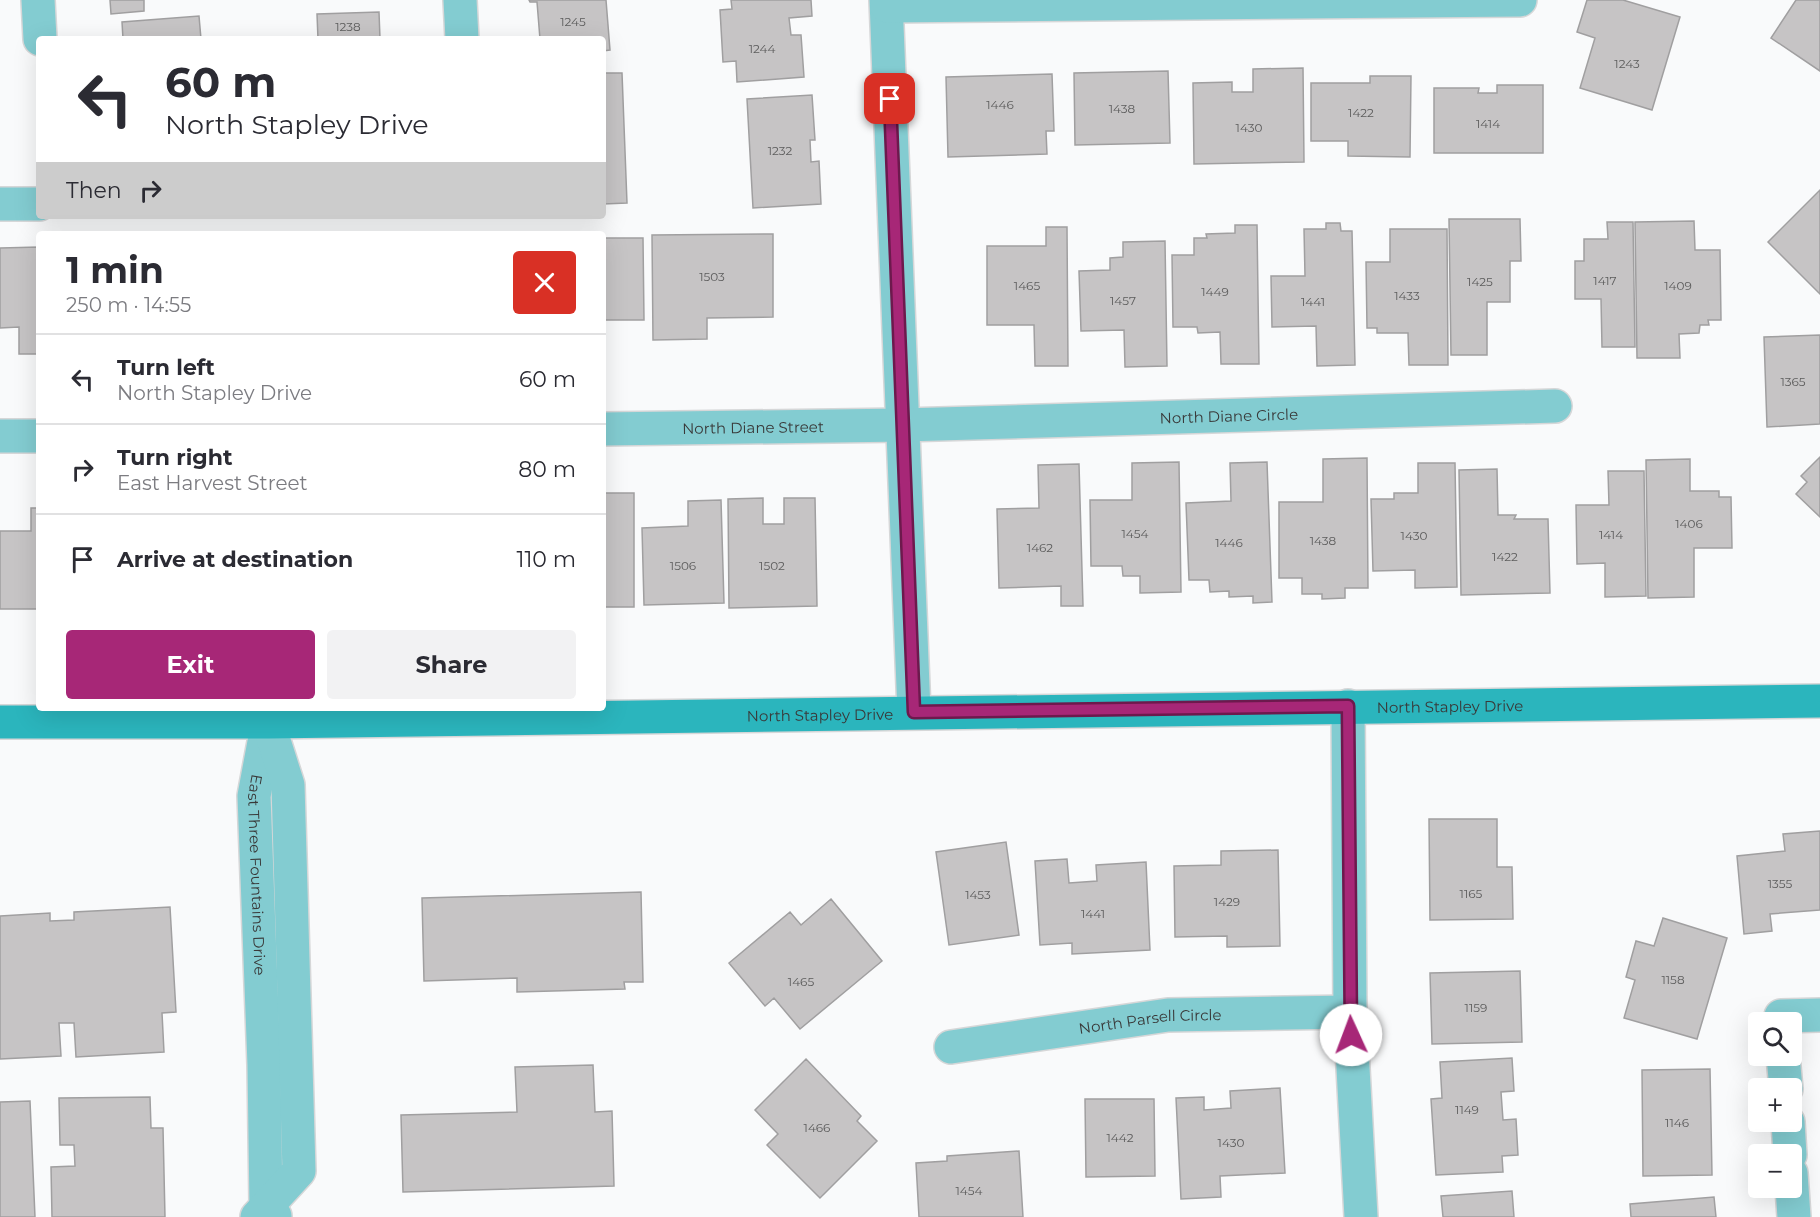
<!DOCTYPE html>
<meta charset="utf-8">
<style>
:root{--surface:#fff;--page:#f2f2f3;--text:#2b2b33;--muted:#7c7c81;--line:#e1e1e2;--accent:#a72777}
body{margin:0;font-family:Montserrat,sans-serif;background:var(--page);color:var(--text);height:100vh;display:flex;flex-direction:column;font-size:22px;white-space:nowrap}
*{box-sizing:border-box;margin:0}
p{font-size:20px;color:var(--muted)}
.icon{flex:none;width:33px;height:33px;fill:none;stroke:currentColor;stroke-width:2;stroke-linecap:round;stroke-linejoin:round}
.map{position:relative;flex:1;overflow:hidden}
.sheet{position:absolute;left:36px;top:231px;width:570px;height:480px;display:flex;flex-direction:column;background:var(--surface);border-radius:6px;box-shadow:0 6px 24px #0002}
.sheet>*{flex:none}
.top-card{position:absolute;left:36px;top:36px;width:570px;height:183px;border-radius:6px;box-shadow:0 6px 24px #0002;background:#fff;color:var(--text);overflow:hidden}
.fabs{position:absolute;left:1748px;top:1012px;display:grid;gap:12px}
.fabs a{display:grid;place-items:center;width:54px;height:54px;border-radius:6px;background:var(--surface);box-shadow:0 6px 24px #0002;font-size:30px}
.pin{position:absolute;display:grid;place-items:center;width:51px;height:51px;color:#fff;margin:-26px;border-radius:12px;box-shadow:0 3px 9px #0006}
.me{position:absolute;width:66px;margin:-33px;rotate:358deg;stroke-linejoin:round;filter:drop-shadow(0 0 4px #0008)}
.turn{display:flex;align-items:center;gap:21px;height:126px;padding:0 30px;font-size:27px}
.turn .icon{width:78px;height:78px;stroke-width:2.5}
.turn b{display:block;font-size:42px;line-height:51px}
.then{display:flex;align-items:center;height:57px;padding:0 30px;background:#0003;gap:12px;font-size:22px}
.round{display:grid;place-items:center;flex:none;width:63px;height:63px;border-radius:6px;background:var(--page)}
.overview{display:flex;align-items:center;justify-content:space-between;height:102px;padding:0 30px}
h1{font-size:36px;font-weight:700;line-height:45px}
.primary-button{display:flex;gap:12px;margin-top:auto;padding:12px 30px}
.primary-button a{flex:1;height:69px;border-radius:6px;background:var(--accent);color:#fff;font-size:24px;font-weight:700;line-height:69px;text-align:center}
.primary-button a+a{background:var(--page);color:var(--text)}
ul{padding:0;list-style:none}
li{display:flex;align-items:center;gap:18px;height:90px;padding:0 30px;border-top:2px solid var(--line)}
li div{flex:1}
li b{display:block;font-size:22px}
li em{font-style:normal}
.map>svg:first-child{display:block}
.building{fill:#c6c4c5;stroke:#a09fa0;stroke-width:1.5}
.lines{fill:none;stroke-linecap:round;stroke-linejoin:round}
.street-casing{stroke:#d6d7d8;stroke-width:36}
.secondary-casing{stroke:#d6d7d8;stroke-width:36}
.street{stroke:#83ccd1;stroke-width:33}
.secondary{stroke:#2bb5bd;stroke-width:33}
.route-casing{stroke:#6d194d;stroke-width:15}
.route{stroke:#a72777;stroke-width:10}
.labels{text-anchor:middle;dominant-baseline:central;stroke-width:5;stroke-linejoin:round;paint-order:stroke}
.number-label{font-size:12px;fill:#5c5c5c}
.street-label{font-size:15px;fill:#393939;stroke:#f9fafb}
</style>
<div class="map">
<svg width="1820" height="1217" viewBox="0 0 1820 1217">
<rect width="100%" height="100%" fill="#f9fafb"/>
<path class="building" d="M 110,0 L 144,0 L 144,11 L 111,14 Z
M 529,0 L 606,0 L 610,50 L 603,51 L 603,39 L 540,39 L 537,2 L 530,2 Z
M 731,0 L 811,0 L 812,16 L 789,18 L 791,35 L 801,35 L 804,77 L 737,82 L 736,61 L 723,62 L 720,10 L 732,9 Z
M 1587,0 L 1623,0 L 1680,17 L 1652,110 L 1580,88 L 1595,38 L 1577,32 Z
M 1796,0 L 1820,0 L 1820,71 L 1771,38 Z
M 379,12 L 380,39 L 318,39 L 317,14 Z
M 199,16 L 201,39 L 123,39 L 122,22 Z
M 1303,68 L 1304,162 L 1194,164 L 1193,83 L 1232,82 L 1232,92 L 1253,92 L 1253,69 Z
M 1168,71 L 1170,143 L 1075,145 L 1074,73 Z
M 603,73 L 622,73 L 627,203 L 603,204 Z
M 1052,74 L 1054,131 L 1046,131 L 1047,154 L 948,157 L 946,77 Z
M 1370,76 L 1411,76 L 1410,157 L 1348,156 L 1348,141 L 1311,141 L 1311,83 L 1370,83 Z
M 1497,85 L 1543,85 L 1543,153 L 1434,153 L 1434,88 L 1479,88 L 1478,93 L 1497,93 Z
M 812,95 L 815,140 L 810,140 L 811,162 L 819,161 L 821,204 L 753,208 L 747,99 Z
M 1820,190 L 1820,294 L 1768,242 Z
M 1449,219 L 1520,219 L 1521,261 L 1510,261 L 1510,302 L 1487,302 L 1487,355 L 1451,355 Z
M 1694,221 L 1695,250 L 1720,250 L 1721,320 L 1708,320 L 1709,325 L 1700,325 L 1699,333 L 1679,334 L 1680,358 L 1637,358 L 1635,222 Z
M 1607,222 L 1633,222 L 1635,347 L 1602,347 L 1601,299 L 1575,299 L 1575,261 L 1584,261 L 1584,239 L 1608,239 Z
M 1326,223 L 1340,223 L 1341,231 L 1352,231 L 1355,365 L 1317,366 L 1316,326 L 1272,327 L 1271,276 L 1305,276 L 1304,229 L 1326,229 Z
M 1235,225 L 1257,225 L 1259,364 L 1221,364 L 1220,332 L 1198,333 L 1197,327 L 1173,327 L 1172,255 L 1194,255 L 1194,238 L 1207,238 L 1206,234 L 1235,233 Z
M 1046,227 L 1067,227 L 1068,366 L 1035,366 L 1034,325 L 987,325 L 987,246 L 1046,246 Z
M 1390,229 L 1447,229 L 1448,365 L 1409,365 L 1408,333 L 1377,333 L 1377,328 L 1367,328 L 1366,262 L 1390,262 Z
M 773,234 L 773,317 L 707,318 L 707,339 L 653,340 L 652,235 Z
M 603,238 L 643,238 L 644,320 L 603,320 Z
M 1165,241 L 1167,366 L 1125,367 L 1124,330 L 1081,331 L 1079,271 L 1110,270 L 1110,258 L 1123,257 L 1123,242 Z
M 39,247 L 39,354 L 19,354 L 19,327 L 0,328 L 0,248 Z
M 1820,335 L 1820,424 L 1767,427 L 1764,337 Z
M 1820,457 L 1820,517 L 1796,494 L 1807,482 L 1801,476 Z
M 1367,458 L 1368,588 L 1345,588 L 1345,598 L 1322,599 L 1322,594 L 1302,594 L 1302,578 L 1279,578 L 1279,502 L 1323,502 L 1323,459 Z
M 1690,459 L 1690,491 L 1719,491 L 1719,497 L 1731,497 L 1732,548 L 1694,548 L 1694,597 L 1648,598 L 1646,460 Z
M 1179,462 L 1181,592 L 1140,593 L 1140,576 L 1123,576 L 1122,566 L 1091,566 L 1090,500 L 1132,500 L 1132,463 Z
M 1267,462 L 1272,602 L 1253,603 L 1253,596 L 1229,597 L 1229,591 L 1210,592 L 1209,580 L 1189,580 L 1186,503 L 1231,501 L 1230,463 Z
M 1418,463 L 1455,463 L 1457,587 L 1415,588 L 1415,570 L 1373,571 L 1371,499 L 1394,499 L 1394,493 L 1418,493 Z
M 1079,464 L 1083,606 L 1061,606 L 1061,586 L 999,588 L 997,509 L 1039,508 L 1038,465 Z
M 1497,469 L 1498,515 L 1516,515 L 1514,519 L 1548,519 L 1550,593 L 1461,595 L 1459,470 Z
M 1608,471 L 1644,471 L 1646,596 L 1605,597 L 1605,563 L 1577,564 L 1576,505 L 1609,505 Z
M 603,493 L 634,493 L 634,607 L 603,607 Z
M 763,498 L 763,524 L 784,524 L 784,498 L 815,498 L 817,606 L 729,608 L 728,499 Z
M 721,500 L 724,603 L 644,605 L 642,528 L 688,526 L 688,501 Z
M 31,508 L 39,508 L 39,609 L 0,609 L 0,531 L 31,531 Z
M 1429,819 L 1497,819 L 1497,867 L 1512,867 L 1513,919 L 1430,920 Z
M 1820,831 L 1820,910 L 1770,914 L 1772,931 L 1744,934 L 1737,856 L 1785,851 L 1783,834 Z
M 1006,842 L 1019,935 L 949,945 L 936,852 Z
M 1278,850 L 1280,946 L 1227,947 L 1227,936 L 1175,937 L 1174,866 L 1221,865 L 1221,851 Z
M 1067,859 L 1069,883 L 1097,881 L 1096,865 L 1146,862 L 1150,950 L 1072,954 L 1072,943 L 1040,945 L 1035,861 Z
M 641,892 L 643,982 L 624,982 L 625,989 L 517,992 L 517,978 L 424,981 L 422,898 Z
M 831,899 L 882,961 L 800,1029 L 774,998 L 765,1006 L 729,963 L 790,912 L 801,925 Z
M 170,907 L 176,1012 L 162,1013 L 164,1052 L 76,1057 L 74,1023 L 59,1023 L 61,1056 L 0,1059 L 0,916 L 50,913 L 50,921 L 74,920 L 74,912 Z
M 1663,918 L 1727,938 L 1697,1039 L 1624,1018 L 1635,980 L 1626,977 L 1636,941 L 1654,946 Z
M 1520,971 L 1522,1042 L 1432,1044 L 1430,973 Z
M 1512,1058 L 1514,1091 L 1501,1092 L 1503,1120 L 1516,1119 L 1518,1155 L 1502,1156 L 1503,1172 L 1436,1175 L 1431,1099 L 1442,1098 L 1440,1062 Z
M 806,1059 L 861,1116 L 857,1121 L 877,1141 L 820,1198 L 767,1145 L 778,1134 L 755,1110 Z
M 593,1065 L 595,1112 L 612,1111 L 614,1186 L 403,1192 L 401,1115 L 517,1112 L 515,1067 Z
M 1710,1069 L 1712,1175 L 1643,1176 L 1642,1070 Z
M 1280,1088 L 1285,1173 L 1220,1176 L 1221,1197 L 1181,1199 L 1176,1098 L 1204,1097 L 1204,1110 L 1231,1108 L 1230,1091 Z
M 150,1097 L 151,1128 L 163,1128 L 165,1217 L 52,1217 L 51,1167 L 75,1166 L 74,1145 L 60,1145 L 59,1098 Z
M 1085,1099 L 1154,1099 L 1155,1176 L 1086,1177 Z
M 30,1101 L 35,1217 L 0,1217 L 0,1102 Z
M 1019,1151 L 1023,1217 L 919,1217 L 916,1163 L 947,1161 L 947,1156 Z
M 1512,1191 L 1514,1217 L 1443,1217 L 1441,1196 Z
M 1714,1197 L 1716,1217 L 1631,1217 L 1630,1204 Z"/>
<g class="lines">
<defs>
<g id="street">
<path d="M 38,0 L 40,39"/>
<path d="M 460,0 L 462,39"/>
<path d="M 886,0 L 914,712"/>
<path d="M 887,6 L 1520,0"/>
<path d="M 0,204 L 39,204"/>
<path id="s1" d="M 603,429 L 903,425 L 1555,406"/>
<path d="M 0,436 L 39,436"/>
<path d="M 1348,706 L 1350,1012 L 1361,1217"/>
<path id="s2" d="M 267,726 L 254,796 L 264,1065 L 266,1206 L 275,1216"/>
<path d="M 1781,1023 L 1781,1016 L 1820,1015"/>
<path id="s3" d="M 951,1047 L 1168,1015 L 1350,1012"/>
<path d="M 1783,1056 L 1786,1089"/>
<path d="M 1788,1122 L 1790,1155"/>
<path d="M 1791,1173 L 1794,1217"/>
<path d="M 257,1217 L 299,1171 L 288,785 L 268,722"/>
</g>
<g id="secondary">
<path id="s4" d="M 0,722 L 268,722 L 1820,701"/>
</g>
</defs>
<use href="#street" class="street-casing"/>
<use href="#secondary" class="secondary-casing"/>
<use href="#street" class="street"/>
<use href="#secondary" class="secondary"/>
</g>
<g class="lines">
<defs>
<path id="route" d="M 890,99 L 914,712 L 1348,706 L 1351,1035"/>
</defs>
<use href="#route" class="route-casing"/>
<use href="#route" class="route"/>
</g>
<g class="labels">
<g class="number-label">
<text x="573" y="21">1245</text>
<text x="348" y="26">1238</text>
<text x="762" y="48">1244</text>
<text x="1627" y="63">1243</text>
<text x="1000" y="104">1446</text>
<text x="1122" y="108">1438</text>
<text x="1361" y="112">1422</text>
<text x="1488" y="123">1414</text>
<text x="1249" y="127">1430</text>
<text x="780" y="150">1232</text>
<text x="712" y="276">1503</text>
<text x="1605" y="280">1417</text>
<text x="1480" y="281">1425</text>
<text x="1027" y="285">1465</text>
<text x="1678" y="285">1409</text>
<text x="1215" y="291">1449</text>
<text x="1407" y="295">1433</text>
<text x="1123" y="300">1457</text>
<text x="1313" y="301">1441</text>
<text x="1793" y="381">1365</text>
<text x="1689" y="523">1406</text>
<text x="1135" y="533">1454</text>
<text x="1611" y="534">1414</text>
<text x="1414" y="535">1430</text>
<text x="1323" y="540">1438</text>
<text x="1229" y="542">1446</text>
<text x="1040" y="547">1462</text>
<text x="1505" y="556">1422</text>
<text x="683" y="565">1506</text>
<text x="772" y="565">1502</text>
<text x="1780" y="883">1355</text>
<text x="1471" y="893">1165</text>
<text x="978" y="894">1453</text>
<text x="1227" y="901">1429</text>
<text x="1093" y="913">1441</text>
<text x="1673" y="979">1158</text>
<text x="801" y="981">1465</text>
<text x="1476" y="1007">1159</text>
<text x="1467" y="1109">1149</text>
<text x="1677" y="1122">1146</text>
<text x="817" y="1127">1466</text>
<text x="1120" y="1137">1442</text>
<text x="1231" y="1142">1430</text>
<text x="969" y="1190">1454</text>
</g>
<g class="street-label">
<text stroke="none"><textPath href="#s1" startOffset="626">North Diane Circle</textPath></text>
<text stroke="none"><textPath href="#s1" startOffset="150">North Diane Street</textPath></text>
<text stroke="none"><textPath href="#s4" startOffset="1450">North Stapley Drive</textPath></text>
<text stroke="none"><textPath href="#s4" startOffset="820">North Stapley Drive</textPath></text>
<text stroke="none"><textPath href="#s2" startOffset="150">East Three Fountains Drive</textPath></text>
<text stroke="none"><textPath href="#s3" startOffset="201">North Parsell Circle</textPath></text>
</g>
</g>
</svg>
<div class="fabs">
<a><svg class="icon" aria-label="search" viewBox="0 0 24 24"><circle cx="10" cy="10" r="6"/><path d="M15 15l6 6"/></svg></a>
<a>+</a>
<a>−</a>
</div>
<div class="pin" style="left:890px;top:99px;background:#d93025"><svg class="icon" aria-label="arrive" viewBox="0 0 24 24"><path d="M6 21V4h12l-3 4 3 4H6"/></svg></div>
<svg class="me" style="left:1351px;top:1035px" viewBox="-20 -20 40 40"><circle r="19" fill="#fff"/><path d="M0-13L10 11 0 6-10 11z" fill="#a72777"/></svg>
<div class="top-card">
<div class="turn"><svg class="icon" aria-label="left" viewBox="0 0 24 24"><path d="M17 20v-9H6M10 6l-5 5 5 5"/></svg><div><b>60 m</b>North Stapley Drive</div></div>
<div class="then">Then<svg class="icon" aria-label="right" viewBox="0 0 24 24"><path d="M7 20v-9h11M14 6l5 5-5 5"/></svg></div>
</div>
<section class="sheet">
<div class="overview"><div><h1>1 min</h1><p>250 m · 14:55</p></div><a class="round" style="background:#d93025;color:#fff"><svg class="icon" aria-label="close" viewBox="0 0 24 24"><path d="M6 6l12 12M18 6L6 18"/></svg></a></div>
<ul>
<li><svg class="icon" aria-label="left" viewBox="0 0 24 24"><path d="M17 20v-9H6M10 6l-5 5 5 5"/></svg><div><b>Turn left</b><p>North Stapley Drive</p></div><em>60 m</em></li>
<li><svg class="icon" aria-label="right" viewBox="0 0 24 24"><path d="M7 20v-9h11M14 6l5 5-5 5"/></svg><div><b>Turn right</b><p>East Harvest Street</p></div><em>80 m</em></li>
<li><svg class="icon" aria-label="arrive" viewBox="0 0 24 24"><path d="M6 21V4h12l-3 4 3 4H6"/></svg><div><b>Arrive at destination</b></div><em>110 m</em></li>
</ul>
<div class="primary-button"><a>Exit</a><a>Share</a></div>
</section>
</div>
